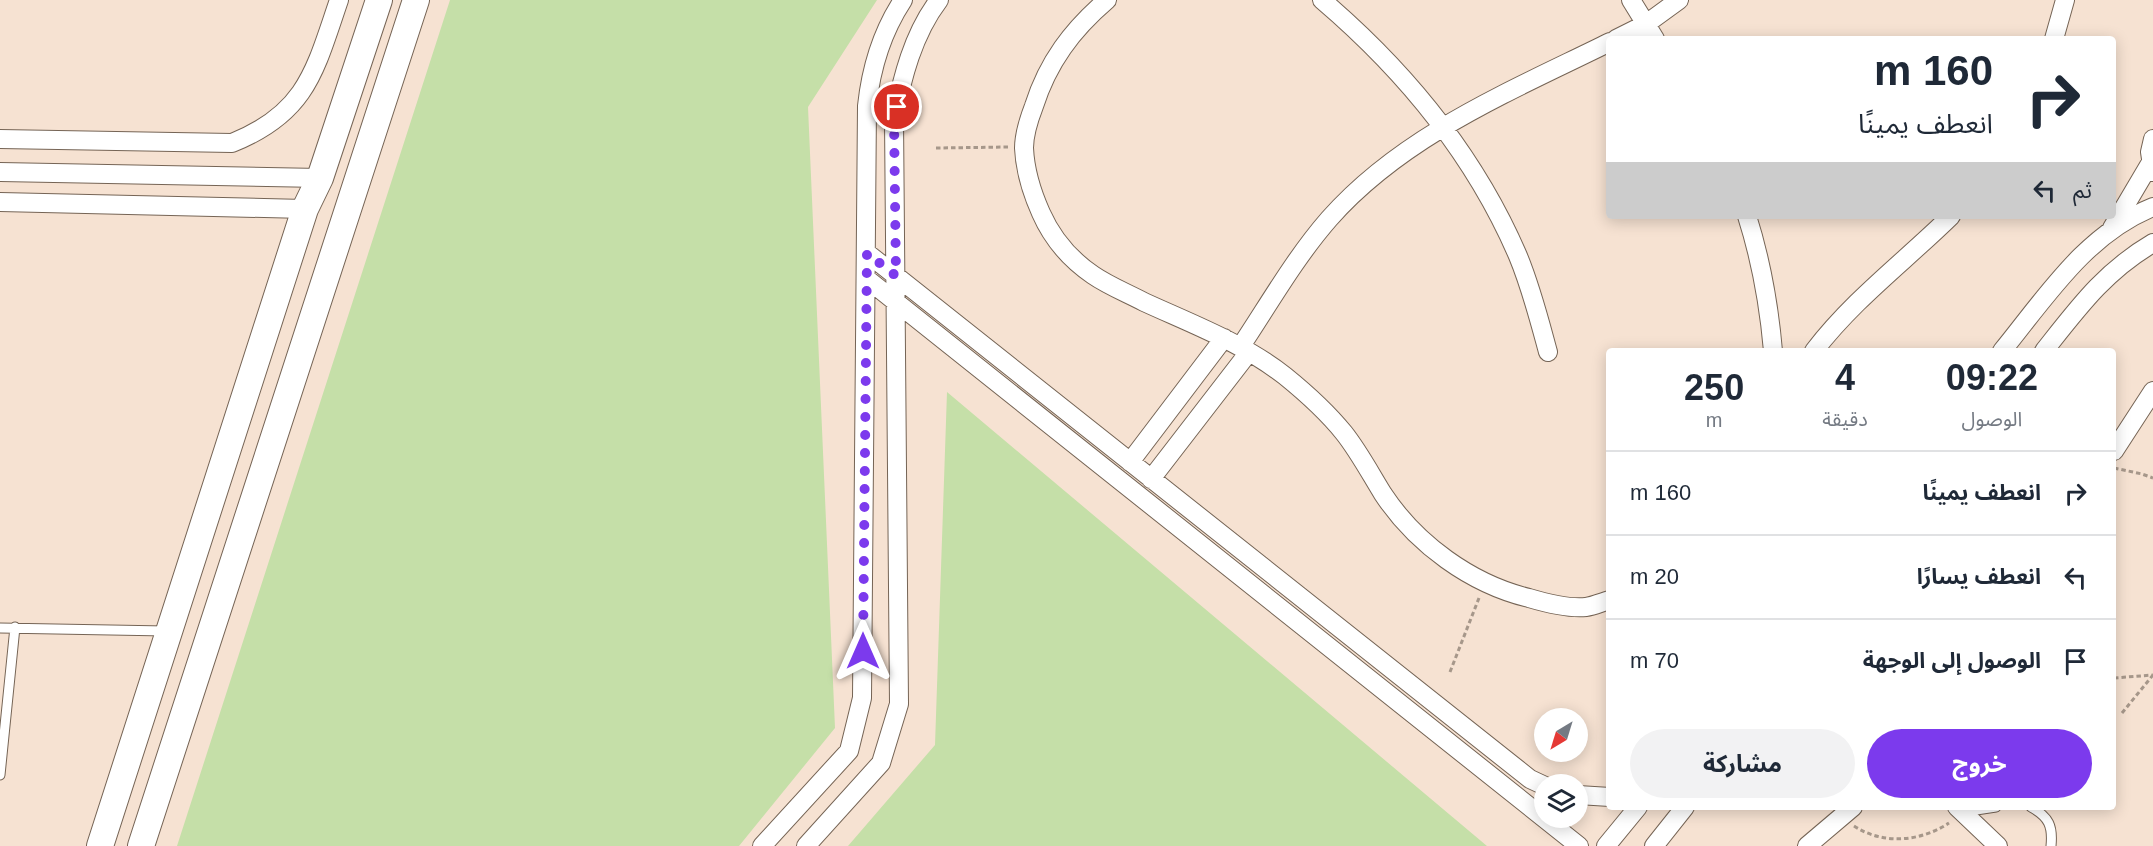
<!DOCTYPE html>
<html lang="ar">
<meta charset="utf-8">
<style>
:root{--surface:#fff;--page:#f2f2f3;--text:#1f2937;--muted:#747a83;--line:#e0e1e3;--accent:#7c3aed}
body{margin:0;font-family:Helvetica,"Noto Sans Arabic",sans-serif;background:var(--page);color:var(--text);direction:rtl;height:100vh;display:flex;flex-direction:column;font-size:22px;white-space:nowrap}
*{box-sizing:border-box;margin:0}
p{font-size:20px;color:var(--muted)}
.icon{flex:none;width:33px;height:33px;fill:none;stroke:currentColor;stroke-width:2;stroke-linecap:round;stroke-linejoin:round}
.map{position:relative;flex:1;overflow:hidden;direction:ltr}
.drawer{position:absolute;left:1606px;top:348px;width:510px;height:462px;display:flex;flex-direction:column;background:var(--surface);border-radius:6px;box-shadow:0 3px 15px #0003;direction:rtl}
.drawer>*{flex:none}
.guide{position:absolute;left:1606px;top:36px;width:510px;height:183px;border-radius:6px;box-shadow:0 3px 15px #0003;direction:rtl;background:#fff;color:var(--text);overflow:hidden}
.needle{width:39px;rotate:218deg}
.controls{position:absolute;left:1534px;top:708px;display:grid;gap:12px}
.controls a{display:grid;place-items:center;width:54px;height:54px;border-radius:50%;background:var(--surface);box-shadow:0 3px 15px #0003;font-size:30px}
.pin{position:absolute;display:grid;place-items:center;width:51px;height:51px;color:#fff;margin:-26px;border:3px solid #fff;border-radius:50%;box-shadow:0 2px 6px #0007}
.me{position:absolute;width:66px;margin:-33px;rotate:0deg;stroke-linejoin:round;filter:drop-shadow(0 0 4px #0008)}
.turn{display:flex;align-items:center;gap:21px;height:126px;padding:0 24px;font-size:27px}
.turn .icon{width:78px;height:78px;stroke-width:2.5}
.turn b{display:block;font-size:42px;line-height:51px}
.then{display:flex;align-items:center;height:57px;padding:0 24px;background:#0003;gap:12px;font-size:22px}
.eta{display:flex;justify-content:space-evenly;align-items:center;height:102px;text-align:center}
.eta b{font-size:36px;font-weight:700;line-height:42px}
.cta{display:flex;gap:12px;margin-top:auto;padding:12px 24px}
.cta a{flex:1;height:69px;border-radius:36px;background:var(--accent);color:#fff;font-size:24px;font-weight:700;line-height:69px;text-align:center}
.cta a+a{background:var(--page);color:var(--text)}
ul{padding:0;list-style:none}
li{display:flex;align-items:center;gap:18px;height:84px;padding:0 24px;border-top:2px solid var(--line)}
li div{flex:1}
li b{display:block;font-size:22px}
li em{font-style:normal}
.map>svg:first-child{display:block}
.green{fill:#c5dfa8}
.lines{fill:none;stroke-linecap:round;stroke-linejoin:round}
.lane-casing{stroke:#756455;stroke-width:11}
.street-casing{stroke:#756455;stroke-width:20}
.secondary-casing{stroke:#756455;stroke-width:28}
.path{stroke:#a6978a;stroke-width:3;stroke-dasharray:4.5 3;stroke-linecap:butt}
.lane{stroke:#fff;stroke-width:9}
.street{stroke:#fff;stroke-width:18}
.secondary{stroke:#fff;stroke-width:26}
.route{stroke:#7c3aed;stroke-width:10;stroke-dasharray:0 18}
</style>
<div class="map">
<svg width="2153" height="846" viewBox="0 0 2153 846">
<rect width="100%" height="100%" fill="#f6e2d2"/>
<path class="green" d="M 450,0 L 877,0 L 808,107 L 835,728 L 739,846 L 177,846 Z
M 947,392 L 1487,846 L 848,846 L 935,745 Z"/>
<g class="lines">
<defs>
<path id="lane" d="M 0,628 L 166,631
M 0,775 L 15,627
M 2031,807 C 2049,817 2053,826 2051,846
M 1963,812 L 1996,807"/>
<path id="street" d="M 1107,0 C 1072,30 1048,62 1034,106 C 1029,119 1024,133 1024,148 C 1025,170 1032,193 1041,213 C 1052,238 1071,260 1093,275 C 1109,286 1127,293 1144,302 C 1192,324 1243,343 1285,376 C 1306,393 1327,412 1344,433 C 1359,452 1370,473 1383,494 C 1416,544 1471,584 1529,598 C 1546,603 1568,609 1586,607 C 1594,606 1602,602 1610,600
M 1322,0 C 1404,70 1475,156 1518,256 C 1531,287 1539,319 1548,352
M 1631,0 L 1655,39
M 1616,39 L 1646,24 L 1679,0
M 2054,39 L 2065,0
M 0,139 L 232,143 C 307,113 315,70 339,0
M 2153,139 L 2150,152 L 2153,172
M 0,172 L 320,178
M 0,202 L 305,209
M 1747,216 C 1761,260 1769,305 1773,351
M 2112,228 L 2151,162
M 867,253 L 1530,779 L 1545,786
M 867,279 L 1579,846
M 1241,346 C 1269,304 1295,258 1329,219 C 1403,135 1511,91 1610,42
M 1814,351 C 1854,299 1904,262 1951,216
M 2002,351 C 2046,297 2086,234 2153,207
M 2044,351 C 2078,308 2105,271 2153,243
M 2114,451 L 2153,391
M 1130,462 L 1224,338
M 1151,479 L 1249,352
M 1578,795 L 1610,797
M 1957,807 L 1998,846
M 762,846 L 849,751 L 862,698 L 867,106 C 871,68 882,32 903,0
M 806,846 L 881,763 L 899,704 L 894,119 C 902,78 913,34 939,0
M 1606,846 L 1638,807
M 1654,846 L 1685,807
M 1807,846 L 1853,807"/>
<path id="secondary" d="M 100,846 L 305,209 L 320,178 L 379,0
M 141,846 L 416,0"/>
</defs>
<use href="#lane" class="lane-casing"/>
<use href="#street" class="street-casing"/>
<use href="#secondary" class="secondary-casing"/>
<path class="path" d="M 936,148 L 1009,147
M 2114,468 L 2142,474 L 2153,478
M 1450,672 L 1479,598
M 2114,678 L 2153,675
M 2122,713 L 2153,675
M 1854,826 C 1883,845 1920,842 1949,823"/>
<use href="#lane" class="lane"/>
<use href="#street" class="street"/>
<use href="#secondary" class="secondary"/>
</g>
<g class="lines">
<path class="route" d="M 863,651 L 867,253 L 896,276 L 894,119 L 897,107"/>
</g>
</svg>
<div class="controls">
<a><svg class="needle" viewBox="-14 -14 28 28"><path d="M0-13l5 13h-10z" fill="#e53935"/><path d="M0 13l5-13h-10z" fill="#747a83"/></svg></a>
<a><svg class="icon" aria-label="layers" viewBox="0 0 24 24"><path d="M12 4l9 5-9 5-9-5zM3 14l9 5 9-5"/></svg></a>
</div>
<div class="pin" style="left:897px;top:107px;background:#d93025"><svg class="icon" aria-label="arrive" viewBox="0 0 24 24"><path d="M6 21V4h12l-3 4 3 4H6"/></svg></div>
<svg class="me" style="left:863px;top:651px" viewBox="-20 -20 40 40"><path d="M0-17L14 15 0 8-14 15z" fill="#7c3aed" stroke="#fff" stroke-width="4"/></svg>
<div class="guide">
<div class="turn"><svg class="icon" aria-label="right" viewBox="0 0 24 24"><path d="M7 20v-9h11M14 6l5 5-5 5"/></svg><div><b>160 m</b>انعطف يمينًا</div></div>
<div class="then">ثم<svg class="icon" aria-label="left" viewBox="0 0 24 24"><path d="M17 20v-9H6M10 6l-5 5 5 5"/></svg></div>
</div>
<section class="drawer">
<div class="eta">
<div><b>09:22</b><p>الوصول</p></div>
<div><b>4</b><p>دقيقة</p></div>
<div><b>250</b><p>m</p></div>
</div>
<ul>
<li><svg class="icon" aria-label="right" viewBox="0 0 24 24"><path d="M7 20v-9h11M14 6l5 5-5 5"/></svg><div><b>انعطف يمينًا</b></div><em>160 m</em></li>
<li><svg class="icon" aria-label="left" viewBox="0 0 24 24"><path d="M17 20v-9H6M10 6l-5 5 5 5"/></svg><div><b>انعطف يسارًا</b></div><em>20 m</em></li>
<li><svg class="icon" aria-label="arrive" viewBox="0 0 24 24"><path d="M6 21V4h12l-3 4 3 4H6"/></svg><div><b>الوصول إلى الوجهة</b></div><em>70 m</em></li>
</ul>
<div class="cta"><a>خروج</a><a>مشاركة</a></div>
</section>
</div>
